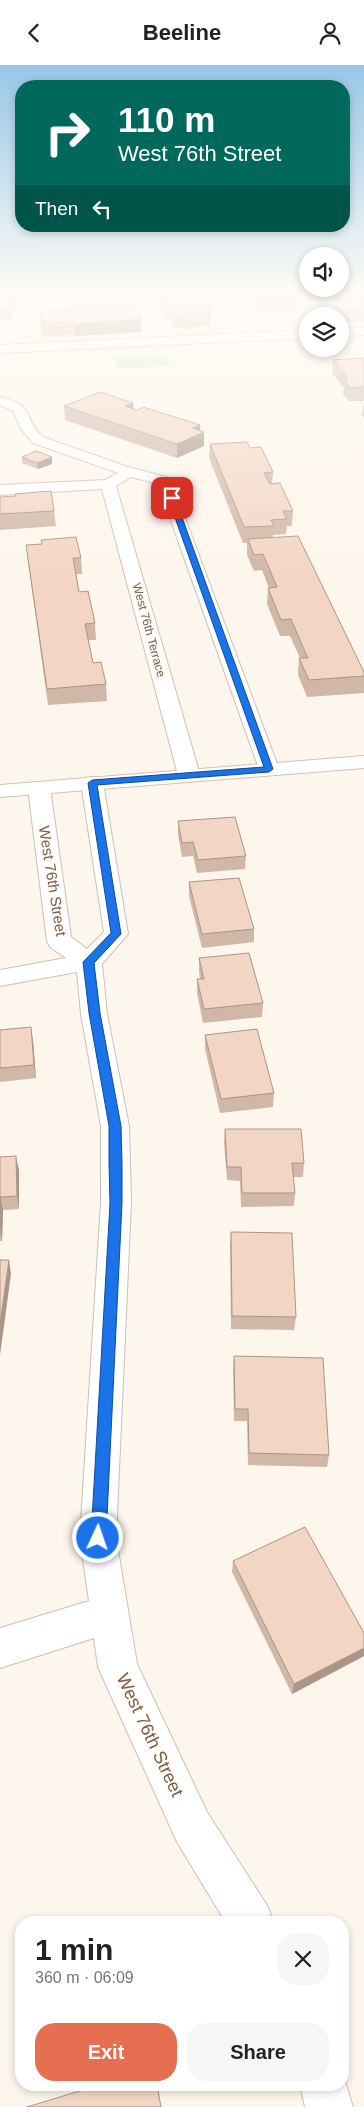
<!DOCTYPE html>
<meta charset="utf-8">
<style>
:root{--surface:#fff;--page:#f6f6f6;--text:#222;--muted:#767676;--accent:#e76f51}
body{margin:0;font-family:Arial,sans-serif;background:var(--page);color:var(--text);height:100vh;display:flex;flex-direction:column;font-size:19px;white-space:nowrap}
*{box-sizing:border-box;margin:0}
p{font-size:16px;color:var(--muted)}
.icon{flex:none;width:28px;height:28px;fill:none;stroke:currentColor;stroke-width:2;stroke-linecap:round;stroke-linejoin:round}
.map{position:relative;flex:1;overflow:hidden}
.side{position:absolute;left:15px;top:1851px;width:334px;height:175px;display:flex;flex-direction:column;background:var(--surface);border-radius:20px;box-shadow:0 2px 8px #0003}
.side>*{flex:none}
.hud{position:absolute;left:15px;top:15px;width:335px;height:152px;border-radius:20px;box-shadow:0 2px 8px #0003;background:#00695c;color:#fff;overflow:hidden}
.tools{position:absolute;left:299px;top:182px;display:grid;gap:10px}
.tools a{display:grid;place-items:center;width:50px;height:50px;border-radius:50%;background:var(--surface);box-shadow:0 2px 8px #0003;font-size:25px}
.pin{position:absolute;display:grid;place-items:center;width:42px;height:42px;color:#fff;margin:-21px;border-radius:10px;box-shadow:0 2px 8px #0006}
.me{position:absolute;width:55px;margin:-28px;rotate:3deg;stroke-linejoin:round;filter:drop-shadow(0 0 4px #0008)}
.turn{display:flex;align-items:center;gap:18px;height:105px;padding:0 20px;font-size:22px}
.turn .icon{width:65px;height:65px;stroke-width:2.5}
.turn b{display:block;font-size:35px;line-height:42px}
.then{display:flex;align-items:center;height:48px;padding:0 20px;background:#0003;gap:10px;font-size:19px}
.round{display:grid;place-items:center;flex:none;width:52px;height:52px;border-radius:20px;background:var(--page)}
.head{display:flex;align-items:center;justify-content:space-between;height:85px;padding:0 20px}
h1{font-size:30px;font-weight:700;line-height:38px}
.primary-button{display:flex;gap:10px;margin-top:auto;padding:10px 20px}
.primary-button a{flex:1;height:58px;border-radius:20px;background:var(--accent);color:#fff;font-size:20px;font-weight:700;line-height:58px;text-align:center}
.primary-button a+a{background:var(--page);color:var(--text)}
header{display:flex;justify-content:space-between;align-items:center;height:65px;padding:0 20px;background:var(--surface);font-size:22px;font-weight:700}
.map>svg:first-child{display:block}
.green{fill:#d8ecc9}
.lines{fill:none;stroke-linecap:round;stroke-linejoin:round}
.street-casing{stroke:#d1beb0;stroke-width:2}
.secondary-casing{stroke:#d6c0b0;stroke-width:2}
.street{fill:#fff;fill-rule:evenodd}
.secondary{fill:#fff;fill-rule:evenodd}
.wall{fill:#d1b7a8}
.shaded-wall{fill:#aa9588}
.building{fill:#f3d5c3;stroke:#aa9588}
.route{fill:#1a73e8;stroke:#114b97}
.labels{text-anchor:middle;dominant-baseline:central;stroke-width:4;stroke-linejoin:round;paint-order:stroke}
.far-street-label{font-size:12px;fill:#7a5c4d;stroke:#fffaf3}
.street-label{font-size:15px;fill:#7a5c4d;stroke:#fffaf3}
.near-street-label{font-size:18px;fill:#7a5c4d;stroke:#fffaf3}
</style>
<header><svg class="icon" aria-label="back" viewBox="0 0 24 24"><path d="M15 5l-7 7 7 7"/></svg>Beeline<svg class="icon" aria-label="person" viewBox="0 0 24 24"><circle cx="12" cy="8" r="4"/><path d="M4 21q1-7 8-7t8 7"/></svg></header>
<div class="map">
<svg width="364" height="2042" viewBox="0 0 364 2042">
<rect width="100%" height="100%" fill="#fdf6ec"/>
<path class="green" d="M 166,290 L 170,301 L 117,303 L 114,292 Z"/>
<g class="lines">
<defs>
<path id="street" d="M 364,262 L 364,270 L 340,271 L 340,263 Z
M 308,265 L 308,273 L 0,288 L 0,280 Z
M 0,332 C 39,342 21,353 43,372 L 128,402 L 170,413 L 279,704 L 276,708 L 269,710 L 262,708 L 259,704 L 158,419 L 131,412 L 116,421 L 200,710 L 196,714 L 189,716 L 182,714 L 178,710 L 102,424 L 0,430 L 0,420 L 105,415 L 118,408 L 33,378 L 21,364 L 13,346 L 0,340 Z
M 92,712 L 100,713 L 103,718 L 128,869 L 102,899 L 107,949 L 129,1061 L 131,1137 L 116,1473 L 137,1599 L 207,1747 L 268,1842 L 274,1858 L 226,1858 L 177,1777 L 98,1602 L 94,1573 L 0,1603 L 0,1563 L 89,1536 L 80,1473 L 101,1137 L 101,1061 L 81,949 L 77,907 L 0,921 L 0,905 L 66,893 L 50,882 L 47,876 L 28,723 L 31,718 L 39,717 L 47,718 L 50,723 L 71,872 L 87,884 L 104,867 L 81,718 L 84,713 Z
M 342,2007 L 353,2042 L 305,2042 L 300,2020 L 342,2020 Z"/>
<path id="secondary" d="M 364,691 L 364,703 L 0,732 L 0,720 Z"/>
</defs>
<use href="#street" class="street-casing"/>
<use href="#secondary" class="secondary-casing"/>
<use href="#street" class="street"/>
<use href="#secondary" class="secondary"/>
</g>
<path class="wall" d="M 0,227 L 14,233 L 16,245 L 12,245 L 12,255 L 0,255 Z
M 53,227 L 147,227 L 147,229 L 119,230 L 119,231 L 55,233 Z
M 162,227 L 199,227 L 211,239 L 211,261 L 174,263 L 170,253 L 166,253 L 161,242 L 161,230 L 162,230 Z
M 245,227 L 294,227 L 294,229 L 296,232 L 295,245 L 260,246 L 255,237 L 251,237 Z
M 364,232 L 364,256 L 340,257 L 340,251 L 322,251 L 318,246 L 319,233 Z
M 40,247 L 141,254 L 141,267 L 75,271 L 74,270 L 42,271 Z
M 364,293 L 364,336 L 349,336 L 343,329 L 344,323 L 332,308 L 333,295 Z
M 364,337 L 364,353 L 362,351 Z
M 133,338 L 134,344 L 200,360 L 200,365 L 204,367 L 204,381 L 177,393 L 65,355 L 64,341 Z
M 210,379 L 250,383 L 273,407 L 272,419 L 293,446 L 292,461 L 287,461 L 286,469 L 273,470 L 273,472 L 364,607 L 364,628 L 307,632 L 298,610 L 299,593 L 300,593 L 290,571 L 280,571 L 267,539 L 268,523 L 269,523 L 262,505 L 254,506 L 247,490 L 247,478 L 243,478 L 209,393 Z
M 22,392 L 52,399 L 38,404 L 22,398 Z
M 0,432 L 54,446 L 56,461 L 0,465 Z
M 41,475 L 81,493 L 82,509 L 76,509 L 79,527 L 95,558 L 96,575 L 88,575 L 93,598 L 106,619 L 107,636 L 48,640 L 28,496 L 26,480 L 42,479 Z
M 178,756 L 246,791 L 245,804 L 197,808 L 193,791 L 182,792 L 178,770 Z
M 189,817 L 254,864 L 254,877 L 202,883 L 189,831 Z
M 199,893 L 263,938 L 262,952 L 203,958 L 197,928 L 197,914 L 200,914 L 199,907 Z
M 0,965 L 33,976 L 36,1013 L 0,1017 Z
M 205,970 L 274,1028 L 273,1042 L 220,1048 L 205,984 Z
M 225,1064 L 304,1098 L 303,1112 L 293,1112 L 295,1128 L 294,1141 L 241,1142 L 240,1116 L 227,1115 L 224,1078 Z
M 0,1092 L 19,1105 L 19,1144 L 3,1145 L 2,1176 L 0,1176 Z
M 231,1167 L 296,1252 L 294,1265 L 231,1264 L 230,1181 Z
M 234,1291 L 329,1390 L 327,1402 L 248,1400 L 247,1356 L 234,1356 L 233,1304 Z
M 233,1496 L 364,1568 L 364,1591 L 292,1629 L 232,1507 Z"/>
<path class="shaded-wall" d="M 141,254 L 141,267 L 75,271 L 74,259 Z
M 133,338 L 134,352 L 125,341 Z
M 200,360 L 200,369 L 204,367 L 204,381 L 177,393 L 177,379 L 193,363 Z
M 52,392 L 52,399 L 38,404 L 37,398 Z
M 31,962 L 33,976 L 36,1013 L 34,1000 Z
M 16,1091 L 19,1105 L 19,1144 L 17,1131 Z
M 0,1132 L 3,1145 L 2,1176 L 0,1164 Z
M 9,1195 L 11,1209 L 0,1290 L 0,1259 Z
M 364,1583 L 364,1591 L 292,1629 L 294,1619 Z"/>
<path class="building" d="M 0,227 L 13,227 L 14,233 L 10,233 L 11,242 L 0,242 Z
M 164,227 L 199,227 L 200,228 L 205,228 L 211,239 L 206,239 L 211,248 L 174,250 L 170,240 L 166,241 L 162,232 L 161,230 L 166,230 Z
M 256,227 L 292,227 L 296,232 L 261,234 Z
M 364,232 L 364,244 L 327,244 L 319,233 Z
M 107,243 L 137,243 L 141,254 L 74,259 L 74,257 L 42,258 L 40,247 Z
M 364,293 L 364,322 L 350,323 L 345,315 L 347,315 L 346,310 L 333,295 Z
M 100,327 L 133,338 L 125,341 L 137,345 L 143,342 L 200,360 L 193,363 L 204,367 L 177,379 L 64,341 Z
M 247,377 L 250,383 L 261,382 L 273,407 L 264,408 L 270,419 L 280,418 L 293,446 L 283,446 L 287,454 L 271,455 L 274,461 L 244,462 L 210,379 Z
M 36,386 L 52,392 L 37,398 L 22,392 Z
M 51,426 L 54,446 L 0,449 L 0,432 L 16,431 L 15,429 Z
M 298,471 L 364,607 L 364,611 L 309,615 L 299,593 L 308,593 L 306,589 L 291,554 L 281,555 L 268,523 L 277,522 L 263,489 L 254,490 L 248,474 Z
M 76,472 L 81,493 L 73,493 L 79,527 L 88,526 L 95,558 L 85,559 L 93,598 L 101,597 L 106,619 L 47,624 L 26,480 L 42,479 L 41,475 Z
M 235,752 L 246,791 L 198,795 L 193,777 L 182,778 L 178,756 Z
M 239,813 L 254,864 L 202,869 L 189,817 Z
M 249,888 L 263,938 L 204,944 L 197,914 L 204,914 L 199,893 Z
M 31,962 L 34,1000 L 0,1003 L 0,965 Z
M 257,964 L 274,1028 L 221,1034 L 205,970 Z
M 225,1064 L 301,1064 L 304,1098 L 292,1098 L 295,1128 L 242,1128 L 241,1102 L 227,1102 Z
M 16,1091 L 17,1131 L 0,1132 L 0,1151 L 0,1092 Z
M 231,1167 L 292,1168 L 296,1252 L 232,1251 Z
M 0,1195 L 9,1195 L 0,1259 Z
M 234,1291 L 323,1293 L 329,1390 L 249,1388 L 248,1344 L 235,1344 Z
M 305,1462 L 364,1568 L 364,1583 L 294,1619 L 233,1496 Z
M 99,2020 L 157,2020 L 161,2042 L 27,2042 Z"/>
<linearGradient id="sky" x2="0" y2="1"><stop stop-color="#97c7e8"/><stop offset="0.44" stop-color="#fefbf6"/><stop offset="1" stop-color="#fefbf6" stop-opacity="0"/></linearGradient>
<rect width="364" height="513" fill="url(#sky)"/>
<path class="route" d="M 172,431 L 175,433 L 273,704 L 269,707 L 97,720 L 121,869 L 94,898 L 100,948 L 121,1061 L 122,1099 L 122,1138 L 106,1473 L 104,1478 L 98,1480 L 93,1478 L 91,1473 L 110,1138 L 109,1099 L 109,1061 L 89,948 L 83,897 L 111,868 L 88,718 L 92,715 L 264,702 L 168,433 Z"/>
<g class="labels">
<g class="far-street-label">
<text transform="translate(149 565) rotate(75)">West 76th Terrace</text>
</g>
<g class="street-label">
<text transform="translate(53 816) rotate(81)">West 76th Street</text>
</g>
<g class="near-street-label">
<text transform="translate(150 1670) rotate(65)">West 76th Street</text>
</g>
</g>
</svg>
<div class="tools">
<a><svg class="icon" aria-label="sound" viewBox="0 0 24 24"><path d="M4 9h4l5-4v14l-5-4H4zM17 9q2 3 0 6"/></svg></a>
<a><svg class="icon" aria-label="layers" viewBox="0 0 24 24"><path d="M12 4l9 5-9 5-9-5zM3 14l9 5 9-5"/></svg></a>
</div>
<div class="pin" style="left:172px;top:433px;background:#d93025"><svg class="icon" aria-label="arrive" viewBox="0 0 24 24"><path d="M6 21V4h12l-3 4 3 4H6"/></svg></div>
<svg class="me" style="left:98px;top:1473px" viewBox="-20 -20 40 40"><circle r="17" fill="#1a73e8" stroke="#fff" stroke-width="3"/><path d="M0-11L8 9 0 5-8 9z" fill="#fff"/></svg>
<div class="hud">
<div class="turn"><svg class="icon" aria-label="right" viewBox="0 0 24 24"><path d="M7 20v-9h11M14 6l5 5-5 5"/></svg><div><b>110 m</b>West 76th Street</div></div>
<div class="then">Then<svg class="icon" aria-label="left" viewBox="0 0 24 24"><path d="M17 20v-9H6M10 6l-5 5 5 5"/></svg></div>
</div>
<section class="side">
<div class="head"><div><h1>1 min</h1><p>360 m · 06:09</p></div><a class="round"><svg class="icon" aria-label="close" viewBox="0 0 24 24"><path d="M6 6l12 12M18 6L6 18"/></svg></a></div>
<div class="primary-button"><a>Exit</a><a>Share</a></div>
</section>
</div>
